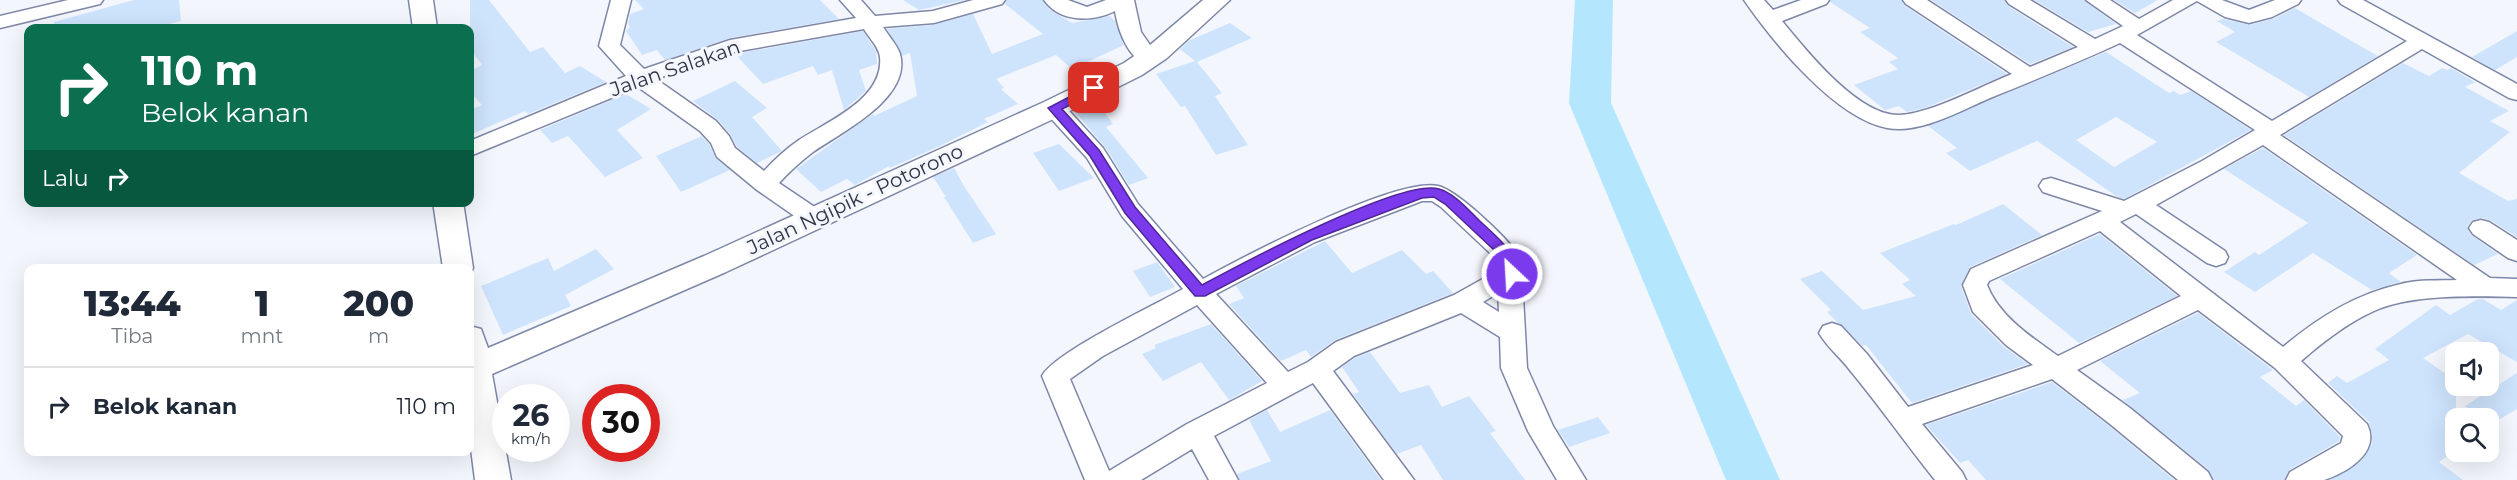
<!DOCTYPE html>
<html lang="id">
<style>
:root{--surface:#fff;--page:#f2f2f3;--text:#1f2937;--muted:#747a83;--line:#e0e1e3}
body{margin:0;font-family:Montserrat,sans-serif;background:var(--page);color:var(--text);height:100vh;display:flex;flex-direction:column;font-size:22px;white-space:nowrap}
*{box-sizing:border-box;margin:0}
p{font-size:20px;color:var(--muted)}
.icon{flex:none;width:33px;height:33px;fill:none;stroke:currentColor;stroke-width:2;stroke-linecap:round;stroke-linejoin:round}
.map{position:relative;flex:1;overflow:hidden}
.drawer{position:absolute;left:24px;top:264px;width:450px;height:192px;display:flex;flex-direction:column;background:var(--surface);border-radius:12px;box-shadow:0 6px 24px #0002}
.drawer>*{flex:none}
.top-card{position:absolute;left:24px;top:24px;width:450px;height:183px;border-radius:12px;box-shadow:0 6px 24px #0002;background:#0b6e4f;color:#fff;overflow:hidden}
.tools{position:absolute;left:2445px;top:342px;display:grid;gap:12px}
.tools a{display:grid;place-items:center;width:54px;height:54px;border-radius:12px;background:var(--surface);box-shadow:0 6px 24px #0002;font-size:30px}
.speed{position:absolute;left:492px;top:384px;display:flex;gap:12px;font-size:30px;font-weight:700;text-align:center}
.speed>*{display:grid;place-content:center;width:78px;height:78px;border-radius:50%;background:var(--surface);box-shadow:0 6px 24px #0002;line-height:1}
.speed small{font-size:15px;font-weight:400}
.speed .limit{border:9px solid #d22;background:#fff;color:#111}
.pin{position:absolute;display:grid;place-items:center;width:51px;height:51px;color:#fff;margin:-26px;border-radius:12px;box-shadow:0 3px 9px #0006}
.me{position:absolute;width:66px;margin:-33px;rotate:335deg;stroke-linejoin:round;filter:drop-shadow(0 0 4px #0008)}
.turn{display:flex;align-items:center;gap:21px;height:126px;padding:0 18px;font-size:27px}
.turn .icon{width:78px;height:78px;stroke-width:2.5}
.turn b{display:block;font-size:42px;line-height:51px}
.then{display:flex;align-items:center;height:57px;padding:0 18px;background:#0003;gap:12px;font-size:22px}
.eta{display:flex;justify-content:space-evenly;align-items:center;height:102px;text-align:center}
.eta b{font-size:36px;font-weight:800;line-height:42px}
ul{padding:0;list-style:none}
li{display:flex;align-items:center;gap:18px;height:78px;padding:0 18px;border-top:2px solid var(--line)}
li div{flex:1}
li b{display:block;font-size:22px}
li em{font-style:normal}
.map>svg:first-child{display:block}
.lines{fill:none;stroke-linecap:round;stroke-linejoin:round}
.river{fill:#b4e7fd;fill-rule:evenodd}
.building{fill:#cee4fc;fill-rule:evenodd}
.minor-casing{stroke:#7e87a7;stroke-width:3}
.tertiary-casing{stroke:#7e87a7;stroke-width:3}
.minor{fill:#fff;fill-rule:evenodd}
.tertiary{fill:#fff;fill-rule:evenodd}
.route{fill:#7c3aed;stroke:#51269a;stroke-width:1.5}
.labels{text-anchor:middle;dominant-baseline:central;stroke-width:6;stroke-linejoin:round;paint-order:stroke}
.street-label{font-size:20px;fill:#313543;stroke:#f4f6fd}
</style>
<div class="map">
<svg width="2517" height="480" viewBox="0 0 2517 480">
<rect width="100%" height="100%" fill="#f4f6fd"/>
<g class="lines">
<path class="river" d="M 1575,0 L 1613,0 L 1611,103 L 1780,480 L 1726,480 L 1569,103 Z"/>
</g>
<path class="building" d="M 134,0 L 179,0 L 181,21 L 154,28 L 54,28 L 54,22 Z
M 470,0 L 489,0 L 530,52 L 543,47 L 565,73 L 580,66 L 606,82 L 528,114 L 525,111 L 470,135 L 470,110 L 482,105 L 470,92 L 470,71 L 482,65 L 470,49 Z
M 635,0 L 820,0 L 839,19 L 730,38 L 665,60 L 657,50 L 642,55 L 626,31 L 630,27 L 628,24 L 630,14 L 644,9 Z
M 903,0 L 965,0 L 919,10 Z
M 1007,0 L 1042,0 L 1049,9 L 1072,23 L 1110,16 L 1115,21 L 1124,45 L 1072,69 L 1056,55 L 996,79 L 1004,88 L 1001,89 L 1018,104 L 984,119 L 988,122 L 940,146 L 890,168 L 889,166 L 855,185 L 847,179 L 821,192 L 796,169 L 873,114 L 874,116 L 917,96 L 910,53 L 902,56 L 887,29 L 934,25 L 973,14 L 992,54 L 1043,34 L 1005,4 Z
M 1831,0 L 1901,0 L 1905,6 L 2007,74 L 1925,108 L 1907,112 L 1899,106 L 1885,110 L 1854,85 L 1898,69 L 1889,62 L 1898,58 L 1860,32 L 1870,28 L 1830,2 Z
M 1931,0 L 2004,0 L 2008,6 L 2073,47 L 2030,64 Z
M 2034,0 L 2084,0 L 2116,24 L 2088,32 Z
M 2114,0 L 2158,0 L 2135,13 Z
M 2295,8 L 2362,47 L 2378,56 L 2309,97 L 2216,42 L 2235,32 L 2217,21 L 2223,19 L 2250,25 L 2273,19 Z
M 1230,23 L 1252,38 L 1197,62 L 1222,93 L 1215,96 L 1248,145 L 1216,155 L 1185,106 L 1181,107 L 1156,74 L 1195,61 L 1180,49 L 1188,41 Z
M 863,31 L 876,51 L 877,64 L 859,70 L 866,91 L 844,110 L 832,70 L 818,75 L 813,66 L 763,84 L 735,54 Z
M 2517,31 L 2517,57 L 2495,70 L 2472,57 Z
M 2106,52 L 2169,93 L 2174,91 L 2180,95 L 2191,91 L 2251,130 L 2124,199 L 2116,196 L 2037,141 L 1970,171 L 1946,153 L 1957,148 L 1928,126 ZM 2116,117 L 2157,142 L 2114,167 L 2076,140 Z
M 2403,63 L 2429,76 L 2442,68 L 2447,70 L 2451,68 L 2475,82 L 2465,87 L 2509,111 L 2490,121 L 2510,132 L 2459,173 L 2508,201 L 2517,199 L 2517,237 L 2490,220 L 2482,218 L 2472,220 L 2467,227 L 2471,235 L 2498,254 L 2474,265 L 2284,135 Z
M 735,81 L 767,108 L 752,117 L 782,151 L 757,163 L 737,147 L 731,135 L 718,120 L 693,101 Z
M 626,94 L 651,109 L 617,130 L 643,158 L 605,177 L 568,136 L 552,143 L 540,130 Z
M 1098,103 L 1113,124 L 1106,127 L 1148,178 L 1129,185 L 1105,147 L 1074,111 Z
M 702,136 L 709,144 L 716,159 L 730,170 L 681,192 L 656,156 Z
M 1059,144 L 1094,178 L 1059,191 L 1033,153 Z
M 2263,148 L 2417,255 L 2389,273 L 2401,282 L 2372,290 L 2313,253 L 2255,292 L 2224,272 L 2255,252 L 2259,255 L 2308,223 L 2224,169 Z
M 954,168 L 964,186 L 996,234 L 973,243 L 944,197 L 946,197 L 933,177 Z
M 2003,204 L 2042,235 L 1970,267 L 1961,286 L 1971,314 L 2004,347 L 2028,364 L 1912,403 L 1866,345 L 1863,346 L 1838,323 L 1827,312 L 1831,310 L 1800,279 L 1822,271 L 1863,310 L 1916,296 L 1902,284 L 1910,280 L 1880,253 L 1954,224 L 1956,225 Z
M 2100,234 L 2177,296 L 2079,343 L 2000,279 Z
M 1325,241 L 1352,273 L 1402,250 L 1426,274 L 1433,271 L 1453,293 L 1335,340 L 1311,357 L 1306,350 L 1281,361 L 1229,304 L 1244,298 L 1236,286 Z
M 596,249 L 614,269 L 565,295 L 571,306 L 503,335 L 481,286 L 548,258 L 554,271 Z
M 1157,262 L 1175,287 L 1150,297 L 1133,271 Z
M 2478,299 L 2483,299 L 2501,310 L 2517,300 L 2517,362 L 2468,334 L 2423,358 L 2456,381 L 2456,450 L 2439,462 L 2463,480 L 2330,480 L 2361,461 L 2372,444 L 2372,434 L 2369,422 L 2328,383 L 2337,376 L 2347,383 L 2389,360 L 2375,349 L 2436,305 L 2450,315 Z
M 2198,313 L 2273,370 L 2260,377 L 2296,406 L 2304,400 L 2340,437 L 2339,441 L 2289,470 L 2284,480 L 2214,480 L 2209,470 L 2123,400 L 2140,393 L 2100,361 Z
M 1211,324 L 1262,381 L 1229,400 L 1201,362 L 1163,381 L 1142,354 L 1156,348 L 1154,345 Z
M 1370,352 L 1400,393 L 1429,385 L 1442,407 L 1469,396 L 1496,431 L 1490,433 L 1525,480 L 1443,480 L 1421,445 L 1397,454 L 1353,394 L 1359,392 L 1342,367 L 1355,358 Z
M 2517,373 L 2517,409 L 2492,424 L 2488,418 L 2484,418 L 2465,406 Z
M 2052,382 L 2109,426 L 2174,480 L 1986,480 L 1968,460 L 1960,463 L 1926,425 Z
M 1267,410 L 1280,432 L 1330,410 L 1381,480 L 1240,480 L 1237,474 L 1271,461 L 1249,420 Z
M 1598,417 L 1610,433 L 1569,447 L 1558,430 Z"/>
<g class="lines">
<defs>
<path id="minor" d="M 68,0 L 103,0 L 100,4 L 0,28 L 0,16 Z
M 611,0 L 631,0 L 620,45 L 644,69 L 730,40 L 856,18 L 840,0 L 861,0 L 875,16 L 933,11 L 973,0 L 1005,0 L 1002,4 L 934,23 L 883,27 C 888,35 897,45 900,54 C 912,98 842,132 813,152 C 801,161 790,171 779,183 L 822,212 L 826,218 L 822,224 L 814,226 L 806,224 L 757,190 L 717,157 L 711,143 L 700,131 L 638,87 L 470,156 L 470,141 L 626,76 L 599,46 ZM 864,29 C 869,38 879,47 880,57 C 884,99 828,121 799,140 C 786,149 774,160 764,171 L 735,148 L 729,136 L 716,121 L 656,79 L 734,52 Z
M 1044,0 L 1068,0 L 1087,7 L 1106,0 L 1134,0 L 1141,32 L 1159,58 L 1156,63 C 1131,69 1118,31 1115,11 C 1093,22 1060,23 1044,0 Z
M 1744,0 L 1764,0 L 1773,10 L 1801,0 L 1829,0 L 1826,4 L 1782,21 C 1806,50 1858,116 1899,115 C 1931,114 1981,86 2012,74 L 1906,4 L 1903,0 L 1927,0 L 2030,67 L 2078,47 L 2009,4 L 2006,0 L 2030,0 L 2095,39 L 2123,26 L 2086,0 L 2110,0 L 2139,19 L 2173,0 L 2222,0 L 2249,10 L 2275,0 L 2301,0 L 2298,4 L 2272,17 L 2249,23 L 2225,17 L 2197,1 L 2137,35 L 2272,121 L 2407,41 L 2341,4 L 2338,0 L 2363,0 L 2517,84 L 2517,100 L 2509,98 L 2422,49 L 2280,135 L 2490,278 L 2517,279 L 2517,297 C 2476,296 2411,294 2374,311 C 2347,323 2323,342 2301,361 L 2367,424 C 2381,452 2348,472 2324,480 C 2313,480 2297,480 2286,480 L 2290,472 L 2341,443 L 2343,436 L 2275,368 L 2198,310 L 2077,370 L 2130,408 L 2208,472 L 2212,480 L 2178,480 L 2110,424 L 2052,379 L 1922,424 L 1962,472 L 1966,480 L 1935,480 C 1906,444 1879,405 1849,369 C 1840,357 1827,347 1819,333 L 1823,326 L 1832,323 L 1841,326 L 1867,354 L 1908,407 L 2033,365 L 2006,345 L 1973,312 L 1963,285 L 1971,269 L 2102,211 L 2043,192 L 2039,186 L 2043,180 L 2051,178 L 2124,201 L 2202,161 L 2255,130 L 2120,43 C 2079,62 2037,79 1995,96 C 1963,109 1923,134 1887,128 C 1835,118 1773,42 1744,0 ZM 2263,145 L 2457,280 C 2439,281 2418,279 2401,284 C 2356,294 2319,317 2283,347 L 2120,222 L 2136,214 L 2207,263 L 2216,266 L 2225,263 L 2228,257 L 2225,251 L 2156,205 ZM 2100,231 L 2181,296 L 2058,356 C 2031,337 1999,316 1987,285 L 1989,281 Z
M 1054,101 L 1062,103 L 1103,148 L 1138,204 L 1203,279 C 1245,256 1396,177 1438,186 C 1457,190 1506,237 1517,253 C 1522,260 1520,267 1524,274 L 1522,278 L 1527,368 L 1553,426 L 1586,480 L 1557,480 L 1528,431 L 1501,368 L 1500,337 L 1461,313 L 1354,356 L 1333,371 L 1414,480 L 1384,480 L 1313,383 L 1214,436 L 1238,480 L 1209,480 L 1192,449 L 1141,480 L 1085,480 L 1042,376 C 1055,352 1155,305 1183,289 L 1122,216 L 1087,158 L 1046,113 L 1043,108 L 1046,103 ZM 1422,201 L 1432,201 L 1441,207 L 1490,253 L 1497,262 L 1497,271 L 1454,295 L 1336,342 L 1308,362 L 1288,372 L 1216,294 L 1315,242 ZM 1498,293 L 1499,312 L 1483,302 ZM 1197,305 L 1267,383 L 1187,424 L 1109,471 L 1070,379 L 1103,356 Z
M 2481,220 L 2489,222 L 2517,240 L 2517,261 L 2508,258 L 2473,234 L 2469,228 L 2473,222 Z"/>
<path id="tertiary" d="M 409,0 L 433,0 L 437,28 L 413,28 Z
M 1203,0 L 1230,0 L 1167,58 L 1142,75 L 1064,114 L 726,272 L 492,374 L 511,480 L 475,480 L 470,441 L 470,326 L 481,329 L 488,348 L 704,256 L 1044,102 L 1124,63 L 1149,46 Z
M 433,202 L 463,202 L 473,268 L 470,275 L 470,268 L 443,268 Z"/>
</defs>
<use href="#minor" class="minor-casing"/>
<use href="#tertiary" class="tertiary-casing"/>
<use href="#minor" class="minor"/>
<use href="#tertiary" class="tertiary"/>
</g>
<path class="route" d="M 1094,84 L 1098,85 L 1098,91 L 1062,109 L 1099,150 L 1135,207 L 1202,285 C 1241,264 1402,178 1439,189 C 1456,194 1470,212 1482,223 C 1499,239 1515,251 1519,274 L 1517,277 L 1507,277 L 1503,261 L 1494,250 L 1445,204 L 1434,197 L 1422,198 L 1312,240 L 1205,296 L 1195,296 L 1125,213 L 1090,156 L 1048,108 Z"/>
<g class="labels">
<g class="street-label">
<text transform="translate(675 68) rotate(-19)">Jalan Salakan</text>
<text transform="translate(855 199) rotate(-25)">Jalan Ngipik - Potorono</text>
</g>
</g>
</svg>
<div class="tools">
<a><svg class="icon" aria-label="sound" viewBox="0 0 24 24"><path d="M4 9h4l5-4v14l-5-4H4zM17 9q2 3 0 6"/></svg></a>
<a><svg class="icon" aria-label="search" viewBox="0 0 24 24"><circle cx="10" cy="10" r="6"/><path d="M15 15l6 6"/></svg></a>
</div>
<div class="speed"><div>26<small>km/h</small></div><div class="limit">30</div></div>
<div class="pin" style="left:1094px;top:88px;background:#d93025"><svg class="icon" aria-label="arrive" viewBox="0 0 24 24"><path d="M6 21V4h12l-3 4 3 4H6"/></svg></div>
<svg class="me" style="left:1512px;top:274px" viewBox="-20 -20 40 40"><circle r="17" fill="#7c3aed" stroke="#fff" stroke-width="3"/><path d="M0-11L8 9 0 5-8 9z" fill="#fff"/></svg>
<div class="top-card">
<div class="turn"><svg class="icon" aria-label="right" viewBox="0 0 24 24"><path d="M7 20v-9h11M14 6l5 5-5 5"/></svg><div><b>110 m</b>Belok kanan</div></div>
<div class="then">Lalu<svg class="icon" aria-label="right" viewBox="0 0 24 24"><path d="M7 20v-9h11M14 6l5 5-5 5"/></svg></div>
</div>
<section class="drawer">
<div class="eta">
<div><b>13:44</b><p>Tiba</p></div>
<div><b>1</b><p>mnt</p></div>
<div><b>200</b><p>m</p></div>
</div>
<ul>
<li><svg class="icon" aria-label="right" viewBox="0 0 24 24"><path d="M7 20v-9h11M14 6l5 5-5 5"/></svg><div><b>Belok kanan</b></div><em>110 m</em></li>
</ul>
</section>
</div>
